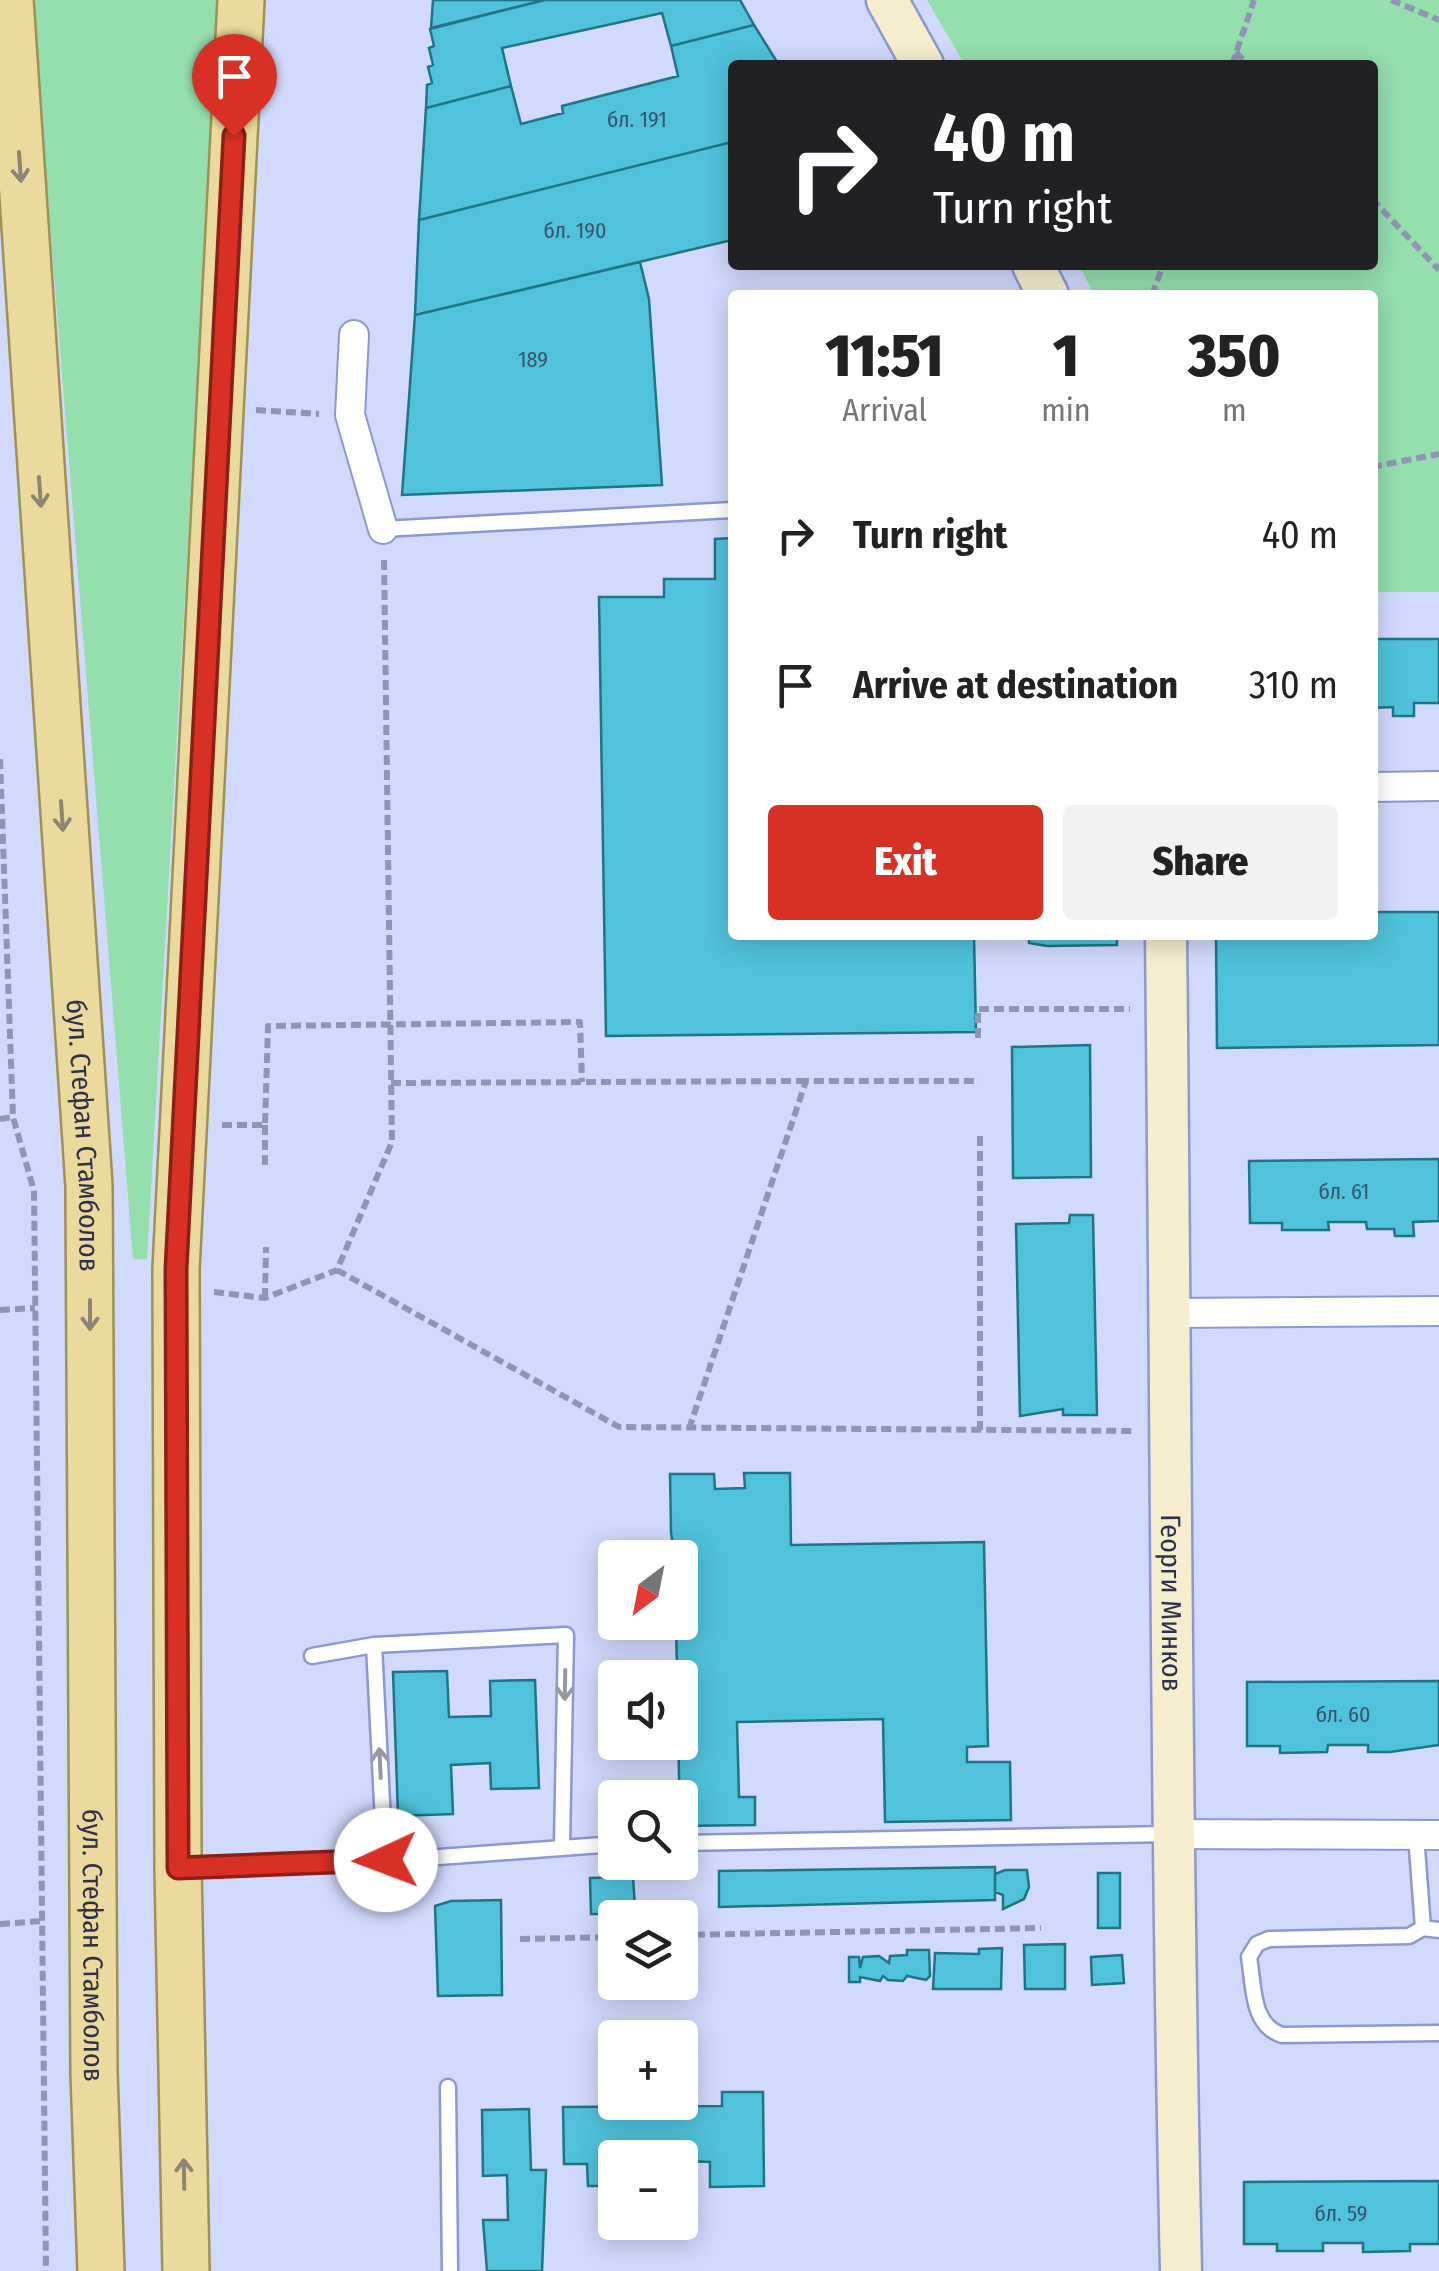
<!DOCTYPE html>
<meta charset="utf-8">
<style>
:root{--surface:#fff;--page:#f2f2f2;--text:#222;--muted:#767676;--accent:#d93025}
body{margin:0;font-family:"Fira Sans Condensed",sans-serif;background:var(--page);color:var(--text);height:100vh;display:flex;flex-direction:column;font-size:38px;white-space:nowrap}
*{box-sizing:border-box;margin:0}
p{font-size:32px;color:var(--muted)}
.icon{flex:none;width:55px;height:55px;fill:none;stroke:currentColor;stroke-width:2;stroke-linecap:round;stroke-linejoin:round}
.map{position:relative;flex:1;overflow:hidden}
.sheet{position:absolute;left:728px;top:290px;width:650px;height:650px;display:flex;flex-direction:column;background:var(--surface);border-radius:10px;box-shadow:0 5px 25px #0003}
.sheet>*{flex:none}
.guide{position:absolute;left:728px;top:60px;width:650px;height:210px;border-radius:10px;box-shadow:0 5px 25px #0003;background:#202124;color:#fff;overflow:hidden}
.needle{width:65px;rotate:212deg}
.tools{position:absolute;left:598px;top:1540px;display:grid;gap:20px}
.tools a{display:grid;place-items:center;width:100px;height:100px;border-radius:10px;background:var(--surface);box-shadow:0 5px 25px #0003;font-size:50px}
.pin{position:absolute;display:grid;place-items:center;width:85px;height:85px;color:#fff;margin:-102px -42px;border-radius:50% 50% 50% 0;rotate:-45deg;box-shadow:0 0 10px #0007}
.pin .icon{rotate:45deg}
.me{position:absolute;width:110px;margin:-55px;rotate:268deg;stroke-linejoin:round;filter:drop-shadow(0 0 8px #0008)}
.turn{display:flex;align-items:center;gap:35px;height:210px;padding:0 40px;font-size:45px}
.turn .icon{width:130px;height:130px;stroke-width:2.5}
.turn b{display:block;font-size:70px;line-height:85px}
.eta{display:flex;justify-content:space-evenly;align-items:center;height:170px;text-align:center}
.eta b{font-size:60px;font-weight:800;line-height:70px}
.cta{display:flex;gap:20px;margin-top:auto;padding:20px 40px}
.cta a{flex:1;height:115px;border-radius:10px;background:var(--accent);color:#fff;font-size:40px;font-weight:800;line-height:115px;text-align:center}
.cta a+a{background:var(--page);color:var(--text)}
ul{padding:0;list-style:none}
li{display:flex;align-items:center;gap:30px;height:150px;padding:0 40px}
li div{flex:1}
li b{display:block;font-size:38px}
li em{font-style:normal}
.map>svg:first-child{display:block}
.green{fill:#95deae}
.building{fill:#50c2db;stroke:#1f7486;stroke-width:2.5}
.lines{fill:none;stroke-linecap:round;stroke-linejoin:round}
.lane-casing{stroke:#8c98cf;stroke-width:19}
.street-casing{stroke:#8c98cf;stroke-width:32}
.secondary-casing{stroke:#8c98cf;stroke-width:45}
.primary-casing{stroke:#9f9054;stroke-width:50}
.path{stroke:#8f95b3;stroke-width:6;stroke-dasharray:10 5;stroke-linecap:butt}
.lane{stroke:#fff;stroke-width:14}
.street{stroke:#fff;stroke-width:28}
.secondary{stroke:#f5edce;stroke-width:40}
.primary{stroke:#ebda9d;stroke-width:45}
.oneway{stroke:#8c8672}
.oneway2{stroke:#9698a4}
.route-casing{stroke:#8d1f18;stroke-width:25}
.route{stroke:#d93025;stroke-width:18}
.labels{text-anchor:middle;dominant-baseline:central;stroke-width:8;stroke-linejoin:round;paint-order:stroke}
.number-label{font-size:22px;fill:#36566d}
.street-label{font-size:28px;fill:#2d3248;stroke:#e1e7ff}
</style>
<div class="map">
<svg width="1439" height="2271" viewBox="0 0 1439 2271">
<rect width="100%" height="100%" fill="#d1d9fc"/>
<path class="green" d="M 32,0 L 219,0 L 147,1259 L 133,1259 Z
M 927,0 L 1439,0 L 1439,592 L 1373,592 L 1372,295 L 1094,295 L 1079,265 L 1372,265 L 1372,65 L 965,65 Z"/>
<path class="building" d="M 433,0 L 545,0 L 431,28 Z
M 545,0 L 740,0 L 754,25 L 671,46 L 662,13 L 502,48 L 511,86 L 426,108 L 427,85 L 432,83 L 428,67 L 433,65 L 429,48 L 434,46 L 430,29 Z
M 754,25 L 779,65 L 732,65 L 732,142 L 419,220 L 426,108 L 511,86 L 521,124 L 563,113 L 562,106 L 678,76 L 671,46 Z
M 732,142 L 732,240 L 415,315 L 419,220 Z
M 640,262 L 649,299 L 662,485 L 402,495 L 415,315 Z
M 732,538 L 732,935 L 974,935 L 976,1032 L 606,1036 L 599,597 L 664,597 L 664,579 L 715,579 L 715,539 Z
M 1372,639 L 1439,639 L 1439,703 L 1414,703 L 1414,716 L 1393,716 L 1393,707 L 1372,708 Z
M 1372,912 L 1439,912 L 1439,1045 L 1217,1048 L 1216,935 L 1372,935 Z
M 1029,935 L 1117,935 L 1117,945 L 1047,946 L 1029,943 Z
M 1090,1045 L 1091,1177 L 1013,1178 L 1012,1047 Z
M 1439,1159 L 1439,1221 L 1413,1222 L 1414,1236 L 1395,1236 L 1394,1229 L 1367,1229 L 1366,1222 L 1328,1222 L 1329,1230 L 1282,1230 L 1282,1223 L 1250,1223 L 1249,1161 Z
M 1070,1215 L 1093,1215 L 1097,1415 L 1063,1415 L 1063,1409 L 1020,1416 L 1016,1224 L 1069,1223 Z
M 744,1473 L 790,1473 L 791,1545 L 984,1542 L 988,1746 L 967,1747 L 967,1762 L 1010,1762 L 1011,1820 L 885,1822 L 883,1719 L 737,1722 L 739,1797 L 755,1797 L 755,1825 L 680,1826 L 676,1622 L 680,1622 L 680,1558 L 675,1558 L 671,1533 L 670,1474 L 714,1474 L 715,1489 L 745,1488 Z
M 447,1671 L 449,1717 L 491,1716 L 490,1681 L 535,1680 L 539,1788 L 491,1789 L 490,1763 L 451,1765 L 453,1814 L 398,1816 L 393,1672 Z
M 1439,1681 L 1439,1745 L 1390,1752 L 1368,1752 L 1368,1745 L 1328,1745 L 1327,1752 L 1280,1753 L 1280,1746 L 1247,1746 L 1247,1682 Z
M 995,1867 L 995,1900 L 719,1907 L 719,1871 Z
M 1005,1870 L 1027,1870 L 1029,1887 L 1024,1899 L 1003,1909 L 1003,1895 L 995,1892 L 995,1874 Z
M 1098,1873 L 1120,1873 L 1120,1928 L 1098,1928 Z
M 633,1877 L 635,1907 L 630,1914 L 591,1914 L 590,1878 Z
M 501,1900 L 502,1995 L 438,1996 L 435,1906 L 451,1901 Z
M 1065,1944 L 1065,1989 L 1025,1989 L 1024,1945 Z
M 1002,1948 L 1001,1989 L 933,1989 L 935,1953 L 979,1954 L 979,1949 Z
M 907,1950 L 929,1950 L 930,1976 L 926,1980 L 907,1976 L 903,1981 L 888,1980 L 883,1976 L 880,1981 L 860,1977 L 860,1982 L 849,1982 L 849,1957 L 859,1957 L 860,1968 L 863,1957 L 879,1956 L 889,1963 L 890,1956 L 907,1955 Z
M 1122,1955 L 1124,1983 L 1092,1985 L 1091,1957 Z
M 611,1960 L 615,1960 L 615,1982 L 634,1982 L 634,1987 L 612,1987 Z
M 722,2092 L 763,2092 L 764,2186 L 710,2187 L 710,2162 L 615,2158 L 610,2163 L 611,2186 L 588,2186 L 587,2164 L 564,2164 L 563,2107 L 722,2106 Z
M 529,2109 L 531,2170 L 546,2170 L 542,2271 L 487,2271 L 483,2220 L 508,2220 L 507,2175 L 483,2176 L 482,2110 Z
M 1439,2181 L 1439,2244 L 1410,2244 L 1410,2251 L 1363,2252 L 1363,2243 L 1323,2243 L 1323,2251 L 1277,2251 L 1277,2244 L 1244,2244 L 1244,2182 Z"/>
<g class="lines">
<defs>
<path id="lane" d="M 383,529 L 732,510
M 312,1656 L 374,1645
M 1416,1835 L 1423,1928
M 680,1843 L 1170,1834
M 385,1861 L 374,1645 L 566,1635 L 562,1844
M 184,1868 L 385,1861 L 615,1844
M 1439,1930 L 1423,1928 L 1409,1936 L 1269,1939 L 1257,1944 L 1249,1957 C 1254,1986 1251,2025 1282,2035 L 1439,2033
M 448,2087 L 450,2271"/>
<path id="street" d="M 354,335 L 350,415 L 383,529
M 1372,787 L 1439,786
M 1171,1313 L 1439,1311
M 1171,1834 L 1439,1835"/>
<g id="secondary">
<path d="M 887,0 L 923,65"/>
<path d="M 1033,265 L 1048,295"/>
<path id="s1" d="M 1166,935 C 1171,1380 1171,1826 1181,2271"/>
</g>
<g id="primary">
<path id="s2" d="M 10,0 L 89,1186 L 94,2073 L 101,2271"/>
<path d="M 186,2271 L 178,1868 L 176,1269 L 241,0"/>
</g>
</defs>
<use href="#lane" class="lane-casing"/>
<use href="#street" class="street-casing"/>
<use href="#secondary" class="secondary-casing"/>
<use href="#primary" class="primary-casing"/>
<path class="path" d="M 1391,0 L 1439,20
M 1236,52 L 1248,65
M 1232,65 L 1254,0
M 1372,199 L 1439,270
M 1152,295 L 1163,265
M 256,410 L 319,414
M 1372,467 L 1439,454
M 0,759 L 13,1117 L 34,1191 L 46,2271
M 978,1038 L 978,1009 L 1130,1009
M 391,1083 L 806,1081
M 0,1119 L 13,1117
M 222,1125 L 265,1125 L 268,1026 L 580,1022 L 582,1082
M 265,1125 L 265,1166
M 980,1136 L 980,1430
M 337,1270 L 619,1427 L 1134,1431
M 214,1292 L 265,1298 L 337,1270 L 392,1142 L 384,558
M 265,1298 L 266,1247
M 0,1310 L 35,1308
M 689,1429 L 806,1081 L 979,1081
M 0,1924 L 42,1921
M 680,1935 L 1041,1928
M 520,1939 L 615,1937"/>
<use href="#lane" class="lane"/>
<use href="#street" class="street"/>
<use href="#secondary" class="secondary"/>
<use href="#primary" class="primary"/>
</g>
<defs><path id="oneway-shaft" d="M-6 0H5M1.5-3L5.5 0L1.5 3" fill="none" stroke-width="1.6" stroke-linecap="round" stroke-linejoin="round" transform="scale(2.5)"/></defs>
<g class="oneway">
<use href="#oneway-shaft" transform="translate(20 167) rotate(86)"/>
<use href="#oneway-shaft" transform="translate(40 492) rotate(86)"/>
<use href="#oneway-shaft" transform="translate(62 816) rotate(86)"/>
<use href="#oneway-shaft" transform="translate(90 1315) rotate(90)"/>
<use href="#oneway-shaft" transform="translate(184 2174) rotate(-91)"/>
</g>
<g class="oneway2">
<use href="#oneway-shaft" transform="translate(565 1685) rotate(91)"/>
<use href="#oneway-shaft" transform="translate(380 1763) rotate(-93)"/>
</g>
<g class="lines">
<defs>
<path id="route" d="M 234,136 L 176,1269 L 178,1868 L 386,1860"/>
</defs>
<use href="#route" class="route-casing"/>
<use href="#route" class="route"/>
</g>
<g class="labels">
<g class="number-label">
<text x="637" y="119">бл. 191</text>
<text x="575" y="230">бл. 190</text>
<text x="533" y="359">189</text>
<text x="1344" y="1191">бл. 61</text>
<text x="1343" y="1714">бл. 60</text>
<text x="1341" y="2213">бл. 59</text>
</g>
<g class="street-label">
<text stroke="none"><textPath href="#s2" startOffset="1138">бул. Стефан Стамболов</textPath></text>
<text stroke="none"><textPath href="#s1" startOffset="668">Георги Минков</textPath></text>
<text stroke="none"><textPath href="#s2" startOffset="1948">бул. Стефан Стамболов</textPath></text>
</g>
</g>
</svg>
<div class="tools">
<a><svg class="needle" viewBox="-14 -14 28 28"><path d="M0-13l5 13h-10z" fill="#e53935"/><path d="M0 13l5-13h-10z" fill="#767676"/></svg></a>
<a><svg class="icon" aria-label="sound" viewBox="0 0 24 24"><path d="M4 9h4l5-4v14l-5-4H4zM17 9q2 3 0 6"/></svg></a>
<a><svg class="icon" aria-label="search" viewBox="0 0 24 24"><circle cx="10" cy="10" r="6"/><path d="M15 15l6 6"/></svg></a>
<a><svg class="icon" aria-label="layers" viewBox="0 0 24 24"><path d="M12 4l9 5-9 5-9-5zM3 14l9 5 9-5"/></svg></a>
<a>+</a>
<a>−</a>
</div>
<div class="pin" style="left:234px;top:136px;background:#d93025"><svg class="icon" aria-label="arrive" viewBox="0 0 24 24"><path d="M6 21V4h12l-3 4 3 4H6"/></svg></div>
<svg class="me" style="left:386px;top:1860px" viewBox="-20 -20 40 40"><circle r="19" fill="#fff"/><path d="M0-13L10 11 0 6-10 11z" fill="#d93025"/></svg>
<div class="guide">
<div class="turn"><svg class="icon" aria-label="right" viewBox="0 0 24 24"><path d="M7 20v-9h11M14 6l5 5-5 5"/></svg><div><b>40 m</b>Turn right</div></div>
</div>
<section class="sheet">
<div class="eta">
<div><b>11:51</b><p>Arrival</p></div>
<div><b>1</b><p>min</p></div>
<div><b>350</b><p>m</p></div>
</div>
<ul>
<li><svg class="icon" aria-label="right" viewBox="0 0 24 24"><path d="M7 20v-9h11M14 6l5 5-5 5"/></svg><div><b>Turn right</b></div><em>40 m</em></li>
<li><svg class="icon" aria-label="arrive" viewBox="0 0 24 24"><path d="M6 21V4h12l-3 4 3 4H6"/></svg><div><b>Arrive at destination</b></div><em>310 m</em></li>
</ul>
<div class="cta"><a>Exit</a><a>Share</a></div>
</section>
</div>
